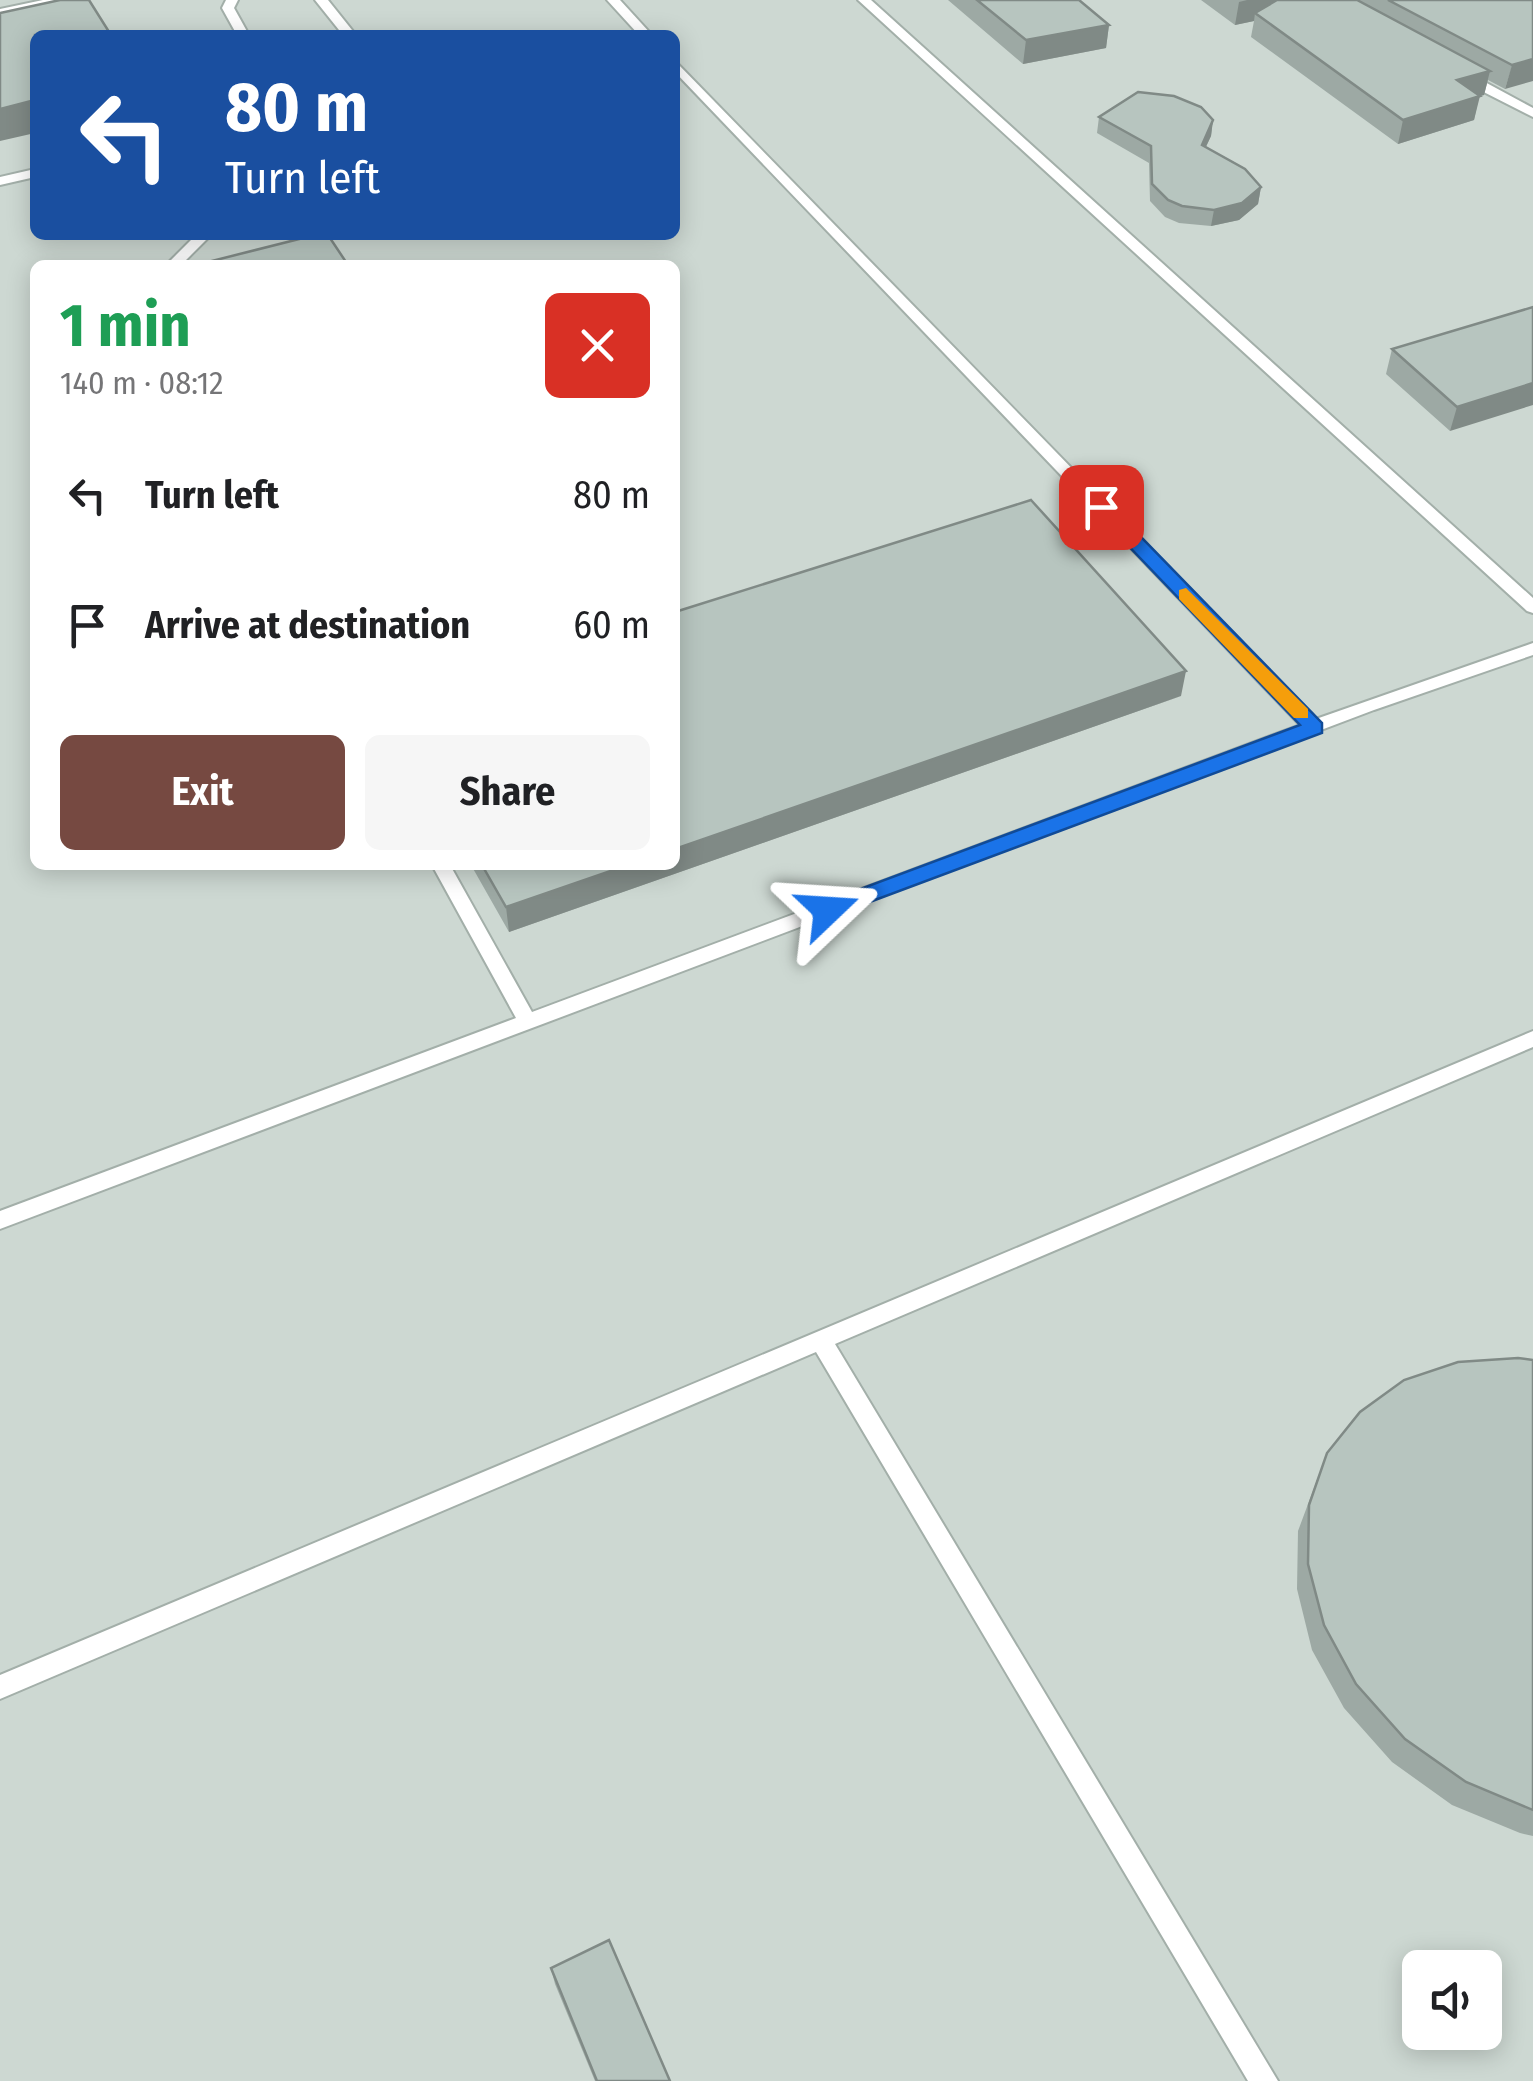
<!DOCTYPE html>
<meta charset="utf-8">
<style>
:root{--surface:#fff;--page:#f6f6f6;--text:#202124;--muted:#757577;--accent:#764941}
body{margin:0;font-family:"Fira Sans Condensed",sans-serif;background:var(--page);color:var(--text);height:100vh;display:flex;flex-direction:column;font-size:38px;white-space:nowrap}
*{box-sizing:border-box;margin:0}
p{font-size:32px;color:var(--muted)}
.icon{flex:none;width:55px;height:55px;fill:none;stroke:currentColor;stroke-width:2;stroke-linecap:round;stroke-linejoin:round}
.map{position:relative;flex:1;overflow:hidden}
.details{position:absolute;left:30px;top:260px;width:650px;height:610px;display:flex;flex-direction:column;background:var(--surface);border-radius:15px;box-shadow:0 5px 25px #0003}
.details>*{flex:none}
.top-card{position:absolute;left:30px;top:30px;width:650px;height:210px;border-radius:15px;box-shadow:0 5px 25px #0003;background:#1a4fa0;color:#fff;overflow:hidden}
.fabs{position:absolute;left:1402px;top:1950px;display:grid;gap:20px}
.fabs a{display:grid;place-items:center;width:100px;height:100px;border-radius:15px;background:var(--surface);box-shadow:0 5px 25px #0003;font-size:50px}
.pin{position:absolute;display:grid;place-items:center;width:85px;height:85px;color:#fff;margin:-42px;border-radius:20px;box-shadow:0 5px 15px #0006}
.me{position:absolute;width:110px;margin:-55px;rotate:70deg;stroke-linejoin:round;filter:drop-shadow(0 0 8px #0008)}
.turn{display:flex;align-items:center;gap:35px;height:210px;padding:0 30px;font-size:45px}
.turn .icon{width:130px;height:130px;stroke-width:2.5}
.turn b{display:block;font-size:70px;line-height:85px}
.round{display:grid;place-items:center;flex:none;width:105px;height:105px;border-radius:15px;background:var(--page)}
.overview{display:flex;align-items:center;justify-content:space-between;height:170px;padding:0 30px}
h1{font-size:60px;font-weight:700;line-height:75px;color:#1e9e55}
.primary-button{display:flex;gap:20px;margin-top:auto;padding:20px 30px}
.primary-button a{flex:1;height:115px;border-radius:15px;background:var(--accent);color:#fff;font-size:40px;font-weight:700;line-height:115px;text-align:center}
.primary-button a+a{background:var(--page);color:var(--text)}
ul{padding:0;list-style:none}
li{display:flex;align-items:center;gap:30px;height:130px;padding:0 30px}
li div{flex:1}
li b{display:block;font-size:38px}
li em{font-style:normal}
.map>svg:first-child{display:block}
.built{fill:#cdd8d2;fill-rule:evenodd}
.lines{fill:none;stroke-linecap:round;stroke-linejoin:round}
.lane-casing{stroke:#a3afa9;stroke-width:4}
.lane{fill:#fff;fill-rule:evenodd}
.wall{fill:#9da9a4}
.shaded-wall{fill:#808a86}
.building{fill:#b7c5bf;stroke:#808a86;stroke-width:2.5}
.route{fill:#1a73e8;stroke:#114b97;stroke-width:2.5}
.slow{fill:#f59e0b}
</style>
<div class="map">
<svg width="1533" height="2081" viewBox="0 0 1533 2081">
<rect width="100%" height="100%" fill="#dfe8e3"/>
<path class="built" d="M 0,0 L 1533,0 L 1533,2081 L 0,2081 ZM 35,35 L 675,35 L 675,235 L 35,235 ZM 35,265 L 675,265 L 675,865 L 35,865 ZM 1420,1968 L 1485,1968 L 1485,2032 L 1420,2032 Z"/>
<g class="lines">
<defs>
<path id="lane" d="M 43,0 L 66,0 L 0,17 L 0,9 Z
M 226,0 L 238,0 L 234,8 L 249,35 L 237,35 L 222,8 Z
M 315,0 L 328,0 L 356,35 L 343,35 Z
M 607,0 L 620,0 L 652,35 L 639,35 Z
M 858,0 L 871,0 L 1533,598 L 1533,613 L 1527,611 Z
M 675,61 L 1316,719 L 1533,643 L 1533,655 L 1374,710 L 0,1229 L 0,1211 L 516,1018 L 432,865 L 450,865 L 532,1012 L 1300,725 L 675,72 Z
M 1460,74 L 1470,74 L 1533,108 L 1533,117 L 1460,80 Z
M 35,169 L 35,177 L 0,185 L 0,177 Z
M 196,235 L 211,235 L 181,265 L 166,265 Z
M 1533,1031 L 1533,1047 L 835,1344 L 1278,2081 L 1248,2081 L 816,1352 L 0,1699 L 0,1675 Z"/>
</defs>
<use href="#lane" class="lane-casing"/>
<use href="#lane" class="lane"/>
</g>
<path class="wall" d="M 948,0 L 1079,0 L 1109,25 L 1106,48 L 1023,64 Z
M 1201,0 L 1533,0 L 1505,89 L 1488,80 L 1484,95 L 1479,96 L 1474,120 L 1398,144 L 1251,37 L 1254,21 L 1235,25 Z
M 1099,117 L 1213,120 L 1211,136 L 1206,147 L 1261,187 L 1258,204 L 1239,220 L 1211,226 L 1179,223 L 1165,217 L 1150,201 L 1149,163 L 1097,133 Z
M 1533,307 L 1450,431 L 1386,374 L 1392,349 Z
M 1181,696 L 509,932 L 471,865 L 675,865 Z
M 1533,1360 L 1533,1836 L 1520,1833 L 1452,1805 L 1392,1762 L 1344,1708 L 1312,1650 L 1297,1589 L 1298,1531 L 1327,1453 Z
M 551,1968 L 670,2081 L 595,2081 L 555,1984 Z"/>
<path class="shaded-wall" d="M 1247,0 L 1288,0 L 1255,13 L 1254,21 L 1235,25 L 1239,2 Z
M 1109,25 L 1106,48 L 1023,64 L 1026,40 Z
M 1533,59 L 1533,81 L 1505,89 L 1512,65 Z
M 1490,71 L 1484,95 L 1451,104 L 1457,80 Z
M 1480,96 L 1474,120 L 1398,144 L 1403,120 Z
M 35,100 L 35,133 L 0,141 L 0,109 Z
M 1213,120 L 1211,136 L 1199,161 L 1202,145 Z
M 1261,187 L 1258,204 L 1239,220 L 1211,226 L 1214,210 Z
M 1533,383 L 1533,405 L 1450,431 L 1457,407 Z
M 1186,671 L 1181,696 L 509,932 L 506,907 L 628,865 L 675,865 L 675,849 Z"/>
<path class="building" d="M 60,0 L 89,0 L 111,35 L 35,35 L 35,100 L 0,109 L 0,13 Z
M 977,0 L 1079,0 L 1109,25 L 1026,40 Z
M 1277,0 L 1357,0 L 1490,71 L 1457,80 L 1480,96 L 1403,120 L 1255,13 Z
M 1388,0 L 1533,0 L 1533,59 L 1512,65 Z
M 1138,92 L 1174,96 L 1201,107 L 1213,120 L 1202,145 L 1245,169 L 1261,187 L 1242,203 L 1214,210 L 1182,206 L 1168,200 L 1152,184 L 1151,146 L 1099,117 Z
M 315,235 L 328,235 L 348,265 L 196,265 Z
M 1533,307 L 1533,383 L 1457,407 L 1392,349 Z
M 1031,500 L 1186,671 L 675,849 L 675,612 Z
M 482,865 L 628,865 L 506,907 Z
M 1518,1358 L 1533,1360 L 1533,1810 L 1466,1782 L 1405,1739 L 1356,1684 L 1324,1625 L 1308,1564 L 1309,1505 L 1327,1453 L 1360,1412 L 1404,1380 L 1458,1362 Z
M 609,1940 L 670,2081 L 597,2081 L 551,1968 Z"/>
<path class="route" d="M 1095,503 L 1108,503 L 1322,723 L 1322,733 L 835,915 L 820,915 L 820,904 L 1300,725 L 1095,511 Z"/>
<path class="slow" d="M 1186,588 L 1308,709 L 1308,718 L 1294,718 L 1179,599 L 1179,590 Z"/>
</svg>
<div class="fabs">
<a><svg class="icon" aria-label="sound" viewBox="0 0 24 24"><path d="M4 9h4l5-4v14l-5-4H4zM17 9q2 3 0 6"/></svg></a>
</div>
<div class="pin" style="left:1101px;top:507px;background:#d93025"><svg class="icon" aria-label="arrive" viewBox="0 0 24 24"><path d="M6 21V4h12l-3 4 3 4H6"/></svg></div>
<svg class="me" style="left:828px;top:910px" viewBox="-20 -20 40 40"><path d="M0-17L14 15 0 8-14 15z" fill="#1a73e8" stroke="#fff" stroke-width="4"/></svg>
<div class="top-card">
<div class="turn"><svg class="icon" aria-label="left" viewBox="0 0 24 24"><path d="M17 20v-9H6M10 6l-5 5 5 5"/></svg><div><b>80 m</b>Turn left</div></div>
</div>
<section class="details">
<div class="overview"><div><h1>1 min</h1><p>140 m · 08:12</p></div><a class="round" style="background:#d93025;color:#fff"><svg class="icon" aria-label="close" viewBox="0 0 24 24"><path d="M6 6l12 12M18 6L6 18"/></svg></a></div>
<ul>
<li><svg class="icon" aria-label="left" viewBox="0 0 24 24"><path d="M17 20v-9H6M10 6l-5 5 5 5"/></svg><div><b>Turn left</b></div><em>80 m</em></li>
<li><svg class="icon" aria-label="arrive" viewBox="0 0 24 24"><path d="M6 21V4h12l-3 4 3 4H6"/></svg><div><b>Arrive at destination</b></div><em>60 m</em></li>
</ul>
<div class="primary-button"><a>Exit</a><a>Share</a></div>
</section>
</div>
